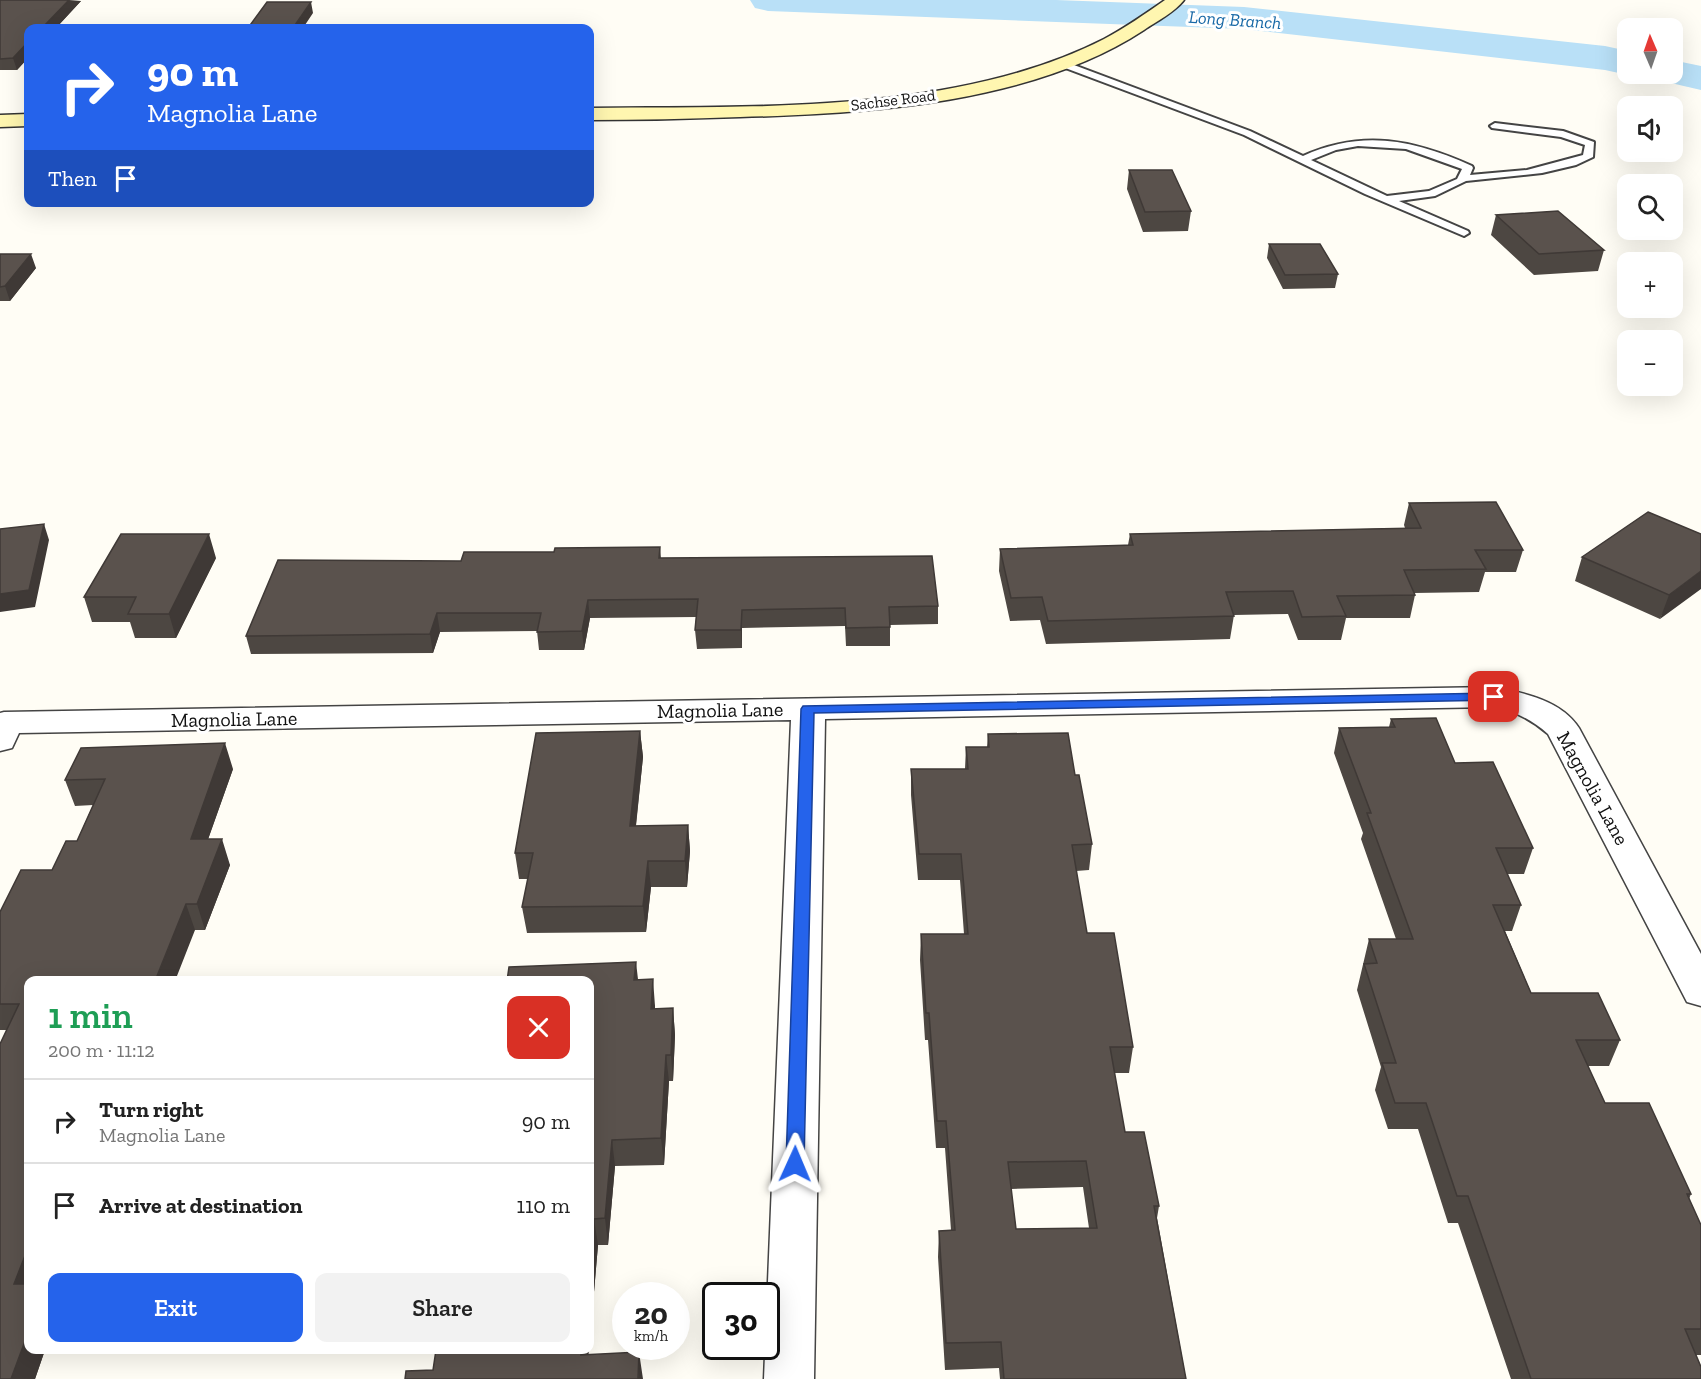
<!DOCTYPE html>
<meta charset="utf-8">
<style>
:root{--surface:#fff;--page:#f2f2f2;--text:#222;--muted:#767676;--line:#e0e0e0;--accent:#2563eb}
body{margin:0;font-family:"Zilla Slab",serif;background:var(--page);color:var(--text);height:100vh;display:flex;flex-direction:column;font-size:22px;white-space:nowrap}
*{box-sizing:border-box;margin:0}
p{font-size:20px;color:var(--muted)}
.icon{flex:none;width:33px;height:33px;fill:none;stroke:currentColor;stroke-width:2;stroke-linecap:round;stroke-linejoin:round}
.map{position:relative;flex:1;overflow:hidden}
.drawer{position:absolute;left:24px;top:976px;width:570px;height:378px;display:flex;flex-direction:column;background:var(--surface);border-radius:12px;box-shadow:0 6px 24px #0002}
.drawer>*{flex:none}
.hud{position:absolute;left:24px;top:24px;width:570px;height:183px;border-radius:12px;box-shadow:0 6px 24px #0002;background:#2563eb;color:#fff;overflow:hidden}
.needle{width:39px;rotate:358deg}
.buttons{position:absolute;left:1617px;top:18px;display:grid;gap:12px}
.buttons a{display:grid;place-items:center;width:66px;height:66px;border-radius:12px;background:var(--surface);box-shadow:0 6px 24px #0002;font-size:30px}
.speed{position:absolute;left:612px;top:1282px;display:flex;gap:12px;font-size:30px;font-weight:700;text-align:center}
.speed>*{display:grid;place-content:center;width:78px;height:78px;border-radius:50%;background:var(--surface);box-shadow:0 6px 24px #0002;line-height:1}
.speed small{font-size:15px;font-weight:400}
.speed .limit{border:3px solid #111;border-radius:9px;background:#fff;color:#111}
.pin{position:absolute;display:grid;place-items:center;width:51px;height:51px;color:#fff;margin:-26px;border-radius:12px;box-shadow:0 3px 9px #0006}
.me{position:absolute;width:66px;margin:-33px;rotate:1deg;stroke-linejoin:round;filter:drop-shadow(0 0 4px #0008)}
.turn{display:flex;align-items:center;gap:21px;height:126px;padding:0 24px;font-size:27px}
.turn .icon{width:78px;height:78px;stroke-width:2.5}
.turn b{display:block;font-size:42px;line-height:51px}
.then{display:flex;align-items:center;height:57px;padding:0 24px;background:#0003;gap:12px;font-size:22px}
.round{display:grid;place-items:center;flex:none;width:63px;height:63px;border-radius:12px;background:var(--page)}
.head{display:flex;align-items:center;justify-content:space-between;height:102px;padding:0 24px}
h1{font-size:36px;font-weight:600;line-height:45px;color:#1e9e55}
.primary-button{display:flex;gap:12px;margin-top:auto;padding:12px 24px}
.primary-button a{flex:1;height:69px;border-radius:12px;background:var(--accent);color:#fff;font-size:24px;font-weight:600;line-height:69px;text-align:center}
.primary-button a+a{background:var(--page);color:var(--text)}
ul{padding:0;list-style:none}
li{display:flex;align-items:center;gap:18px;height:84px;padding:0 24px;border-top:2px solid var(--line)}
li div{flex:1}
li b{display:block;font-size:22px}
li em{font-style:normal}
.map>svg:first-child{display:block}
.lines{fill:none;stroke-linecap:round;stroke-linejoin:round}
.river{fill:#b9e0f7;fill-rule:evenodd}
.service-casing{stroke:#444;stroke-width:4}
.minor-casing{stroke:#444;stroke-width:3}
.secondary-casing{stroke:#333;stroke-width:3}
.service{fill:#fff;fill-rule:evenodd}
.minor{fill:#fff;fill-rule:evenodd}
.secondary{fill:#fff6b0;fill-rule:evenodd}
.wall{fill:#4d4742;fill-rule:evenodd}
.shaded-wall{fill:#3f3936}
.building{fill:#5a524d;stroke:#3f3936;stroke-width:1.5;fill-rule:evenodd}
.route{fill:#2563eb;stroke:#184099;stroke-width:1.5}
.labels{text-anchor:middle;dominant-baseline:central;stroke-width:6;stroke-linejoin:round;paint-order:stroke}
.far-street-label{font-size:16px;fill:#111;stroke:#fff}
.far-water-label{font-size:18px;font-style:italic;fill:#1768a6;stroke:#fff}
.street-label{font-size:20px;fill:#111;stroke:#fff}
</style>
<div class="map">
<svg width="1701" height="1379" viewBox="0 0 1701 1379">
<rect width="100%" height="100%" fill="#fffdf5"/>
<g class="lines">
<path class="river" d="M 750,0 L 1056,0 L 1244,7 L 1605,46 L 1628,51 L 1628,74 L 1633,74 L 1628,75 L 1605,70 L 1244,29 L 768,11 L 755,8 Z
M 1672,60 L 1701,66 L 1701,90 L 1658,80 L 1653,74 L 1672,74 Z"/>
<defs>
<path id="service" d="M 1060,62 L 1066,62 L 1250,131 L 1303,156 C 1363,129 1414,140 1472,166 L 1473,168 L 1470,175 L 1527,170 L 1583,155 L 1585,145 L 1561,137 L 1492,128 L 1490,126 L 1495,123 L 1563,131 L 1594,142 L 1593,157 L 1576,165 L 1542,173 L 1466,181 L 1435,196 L 1399,201 L 1468,231 L 1469,233 L 1464,236 L 1365,194 L 1244,135 L 1060,66 ZM 1358,146 L 1406,149 L 1462,169 L 1457,179 L 1429,191 L 1387,196 L 1311,160 L 1336,150 Z"/>
<path id="minor" d="M 1494,687 C 1524,693 1561,700 1579,728 L 1701,954 L 1701,1006 L 1687,1002 L 1548,734 C 1532,720 1515,711 1494,707 L 825,719 L 814,1379 L 764,1379 L 791,720 L 19,733 L 12,748 L 0,751 L 0,713 L 4,712 Z"/>
<path id="secondary" d="M 1165,0 L 1184,0 C 1175,12 1157,21 1144,30 C 1033,103 869,114 740,117 C 690,119 639,120 590,120 L 590,108 C 753,106 955,115 1104,39 C 1125,28 1145,14 1165,0 Z
M 28,114 L 28,126 L 0,127 L 0,115 Z"/>
</defs>
<use href="#service" class="service-casing"/>
<use href="#minor" class="minor-casing"/>
<use href="#secondary" class="secondary-casing"/>
<use href="#service" class="service"/>
<use href="#minor" class="minor"/>
<use href="#secondary" class="secondary"/>
</g>
<path class="wall" d="M 0,0 L 81,1 L 56,28 L 28,28 L 28,58 L 17,70 L 0,70 Z
M 1129,170 L 1191,211 L 1188,231 L 1143,232 L 1127,189 Z
M 1496,215 L 1604,250 L 1598,271 L 1534,275 L 1491,235 Z
M 1269,244 L 1338,274 L 1335,288 L 1283,289 L 1267,258 Z
M 0,254 L 36,268 L 10,301 L 0,301 Z
M 1409,503 L 1523,550 L 1516,572 L 1485,572 L 1479,592 L 1414,593 L 1415,595 L 1410,618 L 1346,618 L 1341,640 L 1298,640 L 1288,614 L 1234,615 L 1230,639 L 1046,644 L 1040,620 L 1010,621 L 999,571 L 1000,549 L 1128,545 L 1130,534 L 1405,528 L 1404,525 Z
M 1701,534 L 1660,619 L 1575,581 L 1582,557 Z
M 660,547 L 661,558 L 938,606 L 938,624 L 890,625 L 890,646 L 846,646 L 845,626 L 742,628 L 742,648 L 697,649 L 695,630 L 696,617 L 590,618 L 584,650 L 539,650 L 537,631 L 440,632 L 433,653 L 251,654 L 246,636 L 461,561 L 554,552 Z
M 216,558 L 176,638 L 135,638 L 130,622 L 92,622 L 84,597 Z
M 1391,719 L 1455,763 L 1533,848 L 1524,874 L 1507,874 L 1521,905 L 1512,931 L 1505,931 L 1531,993 L 1620,1040 L 1609,1066 L 1588,1066 L 1605,1103 L 1691,1194 L 1689,1199 L 1701,1225 L 1701,1355 L 1696,1355 L 1701,1379 L 1511,1379 L 1458,1223 L 1448,1223 L 1418,1129 L 1388,1129 L 1375,1090 L 1381,1067 L 1357,990 L 1369,939 L 1396,939 L 1361,839 L 1363,833 L 1334,753 L 1339,728 L 1389,727 Z
M 640,731 L 643,757 L 636,826 L 688,825 L 690,851 L 687,887 L 651,887 L 646,932 L 527,933 L 522,907 L 528,879 L 519,879 L 515,853 Z
M 988,734 L 1075,775 L 1092,844 L 1089,870 L 1076,871 L 1087,933 L 1133,1047 L 1129,1073 L 1114,1073 L 1125,1132 L 1159,1206 L 1157,1218 L 1186,1379 L 1000,1379 L 999,1368 L 945,1370 L 938,1257 L 939,1231 L 951,1230 L 945,1148 L 936,1148 L 928,1040 L 925,1040 L 920,960 L 921,934 L 964,934 L 960,880 L 918,880 L 911,795 L 911,769 L 965,769 L 966,747 L 987,747 ZM 1083,1187 L 1089,1228 L 1016,1229 L 1011,1189 Z
M 233,769 L 208,839 L 230,865 L 205,930 L 195,930 L 28,981 L 28,1350 L 45,1350 L 35,1379 L 0,1379 L 6,1030 L 0,1030 L 0,912 L 52,870 L 77,841 L 93,805 L 75,806 L 65,780 Z
M 638,980 L 655,1006 L 655,1009 L 673,1008 L 675,1035 L 673,1081 L 669,1081 L 664,1165 L 615,1166 L 608,1245 L 598,1245 L 590,1339 L 590,981 Z"/>
<path class="shaded-wall" d="M 69,0 L 81,1 L 56,28 L 42,28 Z
M 311,2 L 313,13 L 303,28 L 293,28 Z
M 28,42 L 28,58 L 17,70 L 13,58 Z
M 31,254 L 36,268 L 10,301 L 5,286 Z
M 44,524 L 49,540 L 35,607 L 0,612 L 0,594 Z
M 209,534 L 216,558 L 176,638 L 169,614 Z
M 1701,571 L 1701,589 L 1660,619 L 1669,595 Z
M 588,600 L 590,618 L 584,650 L 582,631 Z
M 742,610 L 742,648 L 741,630 Z
M 437,613 L 440,632 L 433,653 L 430,634 Z
M 640,731 L 643,757 L 633,852 L 630,826 Z
M 225,743 L 233,769 L 199,865 L 191,839 Z
M 688,825 L 690,851 L 687,887 L 685,861 Z
M 222,839 L 230,865 L 205,930 L 197,904 Z
M 648,861 L 651,887 L 646,932 L 643,906 Z
M 186,904 L 195,930 L 175,981 L 155,981 Z
M 636,962 L 639,988 L 634,980 Z
M 653,979 L 655,1006 L 654,1035 L 651,1009 Z
M 673,1008 L 675,1035 L 673,1081 L 671,1055 Z
M 666,1055 L 669,1081 L 664,1165 L 661,1138 Z
M 612,1140 L 615,1166 L 608,1245 L 605,1218 Z
M 594,1219 L 598,1245 L 590,1339 L 590,1267 Z
M 28,1248 L 28,1309 L 14,1284 Z
M 28,1333 L 28,1350 L 45,1350 L 35,1379 L 11,1379 Z
M 582,1350 L 589,1350 L 586,1379 L 581,1355 Z
M 639,1352 L 643,1379 L 638,1379 Z"/>
<path class="building" d="M 0,0 L 69,0 L 42,28 L 28,28 L 28,42 L 13,58 L 0,59 Z
M 267,2 L 311,2 L 293,28 L 248,28 Z
M 1129,170 L 1172,170 L 1191,211 L 1145,212 Z
M 1558,211 L 1604,250 L 1539,254 L 1496,215 Z
M 1269,244 L 1320,244 L 1338,274 L 1285,275 Z
M 0,254 L 31,254 L 5,286 L 0,287 Z
M 1496,502 L 1523,550 L 1475,550 L 1486,569 L 1404,570 L 1415,595 L 1337,596 L 1346,616 L 1302,617 L 1293,591 L 1226,592 L 1234,616 L 1048,621 L 1042,597 L 1011,598 L 1000,549 L 1133,545 L 1130,534 L 1421,528 L 1409,503 Z
M 1648,512 L 1701,534 L 1701,571 L 1669,595 L 1582,557 Z
M 44,524 L 29,590 L 0,594 L 0,529 Z
M 121,534 L 209,534 L 169,614 L 128,614 L 136,597 L 84,597 Z
M 660,547 L 659,558 L 932,556 L 938,606 L 889,607 L 890,627 L 846,628 L 845,608 L 742,610 L 741,630 L 695,630 L 698,599 L 588,600 L 582,631 L 537,632 L 541,613 L 437,613 L 430,634 L 246,636 L 278,560 L 461,561 L 464,552 L 554,552 L 555,548 Z
M 1436,718 L 1455,763 L 1493,762 L 1533,848 L 1496,848 L 1521,905 L 1493,905 L 1531,993 L 1598,993 L 1620,1040 L 1576,1040 L 1605,1103 L 1649,1103 L 1691,1194 L 1687,1194 L 1701,1225 L 1701,1329 L 1685,1329 L 1701,1367 L 1701,1379 L 1531,1379 L 1468,1196 L 1457,1196 L 1426,1103 L 1395,1103 L 1382,1063 L 1396,1063 L 1364,964 L 1377,963 L 1369,939 L 1413,939 L 1367,813 L 1371,813 L 1339,728 L 1395,727 L 1391,719 Z
M 640,731 L 630,826 L 688,825 L 685,861 L 648,861 L 643,906 L 522,907 L 533,853 L 515,853 L 536,733 Z
M 1068,733 L 1075,775 L 1079,775 L 1092,844 L 1072,845 L 1087,933 L 1114,933 L 1133,1047 L 1110,1047 L 1125,1132 L 1144,1132 L 1159,1206 L 1154,1206 L 1186,1379 L 1004,1379 L 1001,1342 L 946,1343 L 939,1231 L 955,1230 L 946,1121 L 937,1121 L 929,1013 L 926,1013 L 921,934 L 968,934 L 961,854 L 919,854 L 911,769 L 968,769 L 966,747 L 989,747 L 988,734 ZM 1086,1161 L 1097,1228 L 1016,1229 L 1008,1162 Z
M 225,743 L 191,839 L 222,839 L 197,904 L 186,904 L 155,981 L 28,981 L 28,1248 L 14,1284 L 28,1284 L 28,1333 L 11,1379 L 0,1379 L 0,1044 L 19,1004 L 0,1004 L 0,912 L 21,870 L 52,870 L 66,841 L 77,841 L 105,779 L 65,780 L 81,748 Z
M 636,962 L 634,980 L 653,979 L 651,1009 L 673,1008 L 671,1055 L 666,1055 L 661,1138 L 612,1140 L 605,1218 L 594,1219 L 590,1267 L 590,981 L 507,981 L 509,967 Z
M 436,1350 L 582,1350 L 581,1355 L 639,1352 L 638,1379 L 405,1379 L 406,1371 L 433,1370 Z"/>
<path class="route" d="M 1494,693 L 1499,694 L 1501,697 L 1499,700 L 814,713 L 804,1164 L 802,1169 L 795,1171 L 789,1169 L 786,1164 L 801,709 L 803,706 Z"/>
<g class="labels">
<g class="far-street-label">
<text transform="translate(893 100) rotate(-7)">Sachse Road</text>
</g>
<g class="far-water-label">
<text transform="translate(1235 20) rotate(4)">Long Branch</text>
</g>
<g class="street-label">
<text transform="translate(720 710) rotate(-1)">Magnolia Lane</text>
<text transform="translate(234 719) rotate(-1)">Magnolia Lane</text>
<text transform="translate(1593 788) rotate(61)">Magnolia Lane</text>
</g>
</g>
</svg>
<div class="buttons">
<a><svg class="needle" viewBox="-14 -14 28 28"><path d="M0-13l5 13h-10z" fill="#e53935"/><path d="M0 13l5-13h-10z" fill="#767676"/></svg></a>
<a><svg class="icon" aria-label="sound" viewBox="0 0 24 24"><path d="M4 9h4l5-4v14l-5-4H4zM17 9q2 3 0 6"/></svg></a>
<a><svg class="icon" aria-label="search" viewBox="0 0 24 24"><circle cx="10" cy="10" r="6"/><path d="M15 15l6 6"/></svg></a>
<a>+</a>
<a>−</a>
</div>
<div class="speed"><div>20<small>km/h</small></div><div class="limit">30</div></div>
<div class="pin" style="left:1494px;top:697px;background:#d93025"><svg class="icon" aria-label="arrive" viewBox="0 0 24 24"><path d="M6 21V4h12l-3 4 3 4H6"/></svg></div>
<svg class="me" style="left:795px;top:1164px" viewBox="-20 -20 40 40"><path d="M0-17L14 15 0 8-14 15z" fill="#2563eb" stroke="#fff" stroke-width="4"/></svg>
<div class="hud">
<div class="turn"><svg class="icon" aria-label="right" viewBox="0 0 24 24"><path d="M7 20v-9h11M14 6l5 5-5 5"/></svg><div><b>90 m</b>Magnolia Lane</div></div>
<div class="then">Then<svg class="icon" aria-label="arrive" viewBox="0 0 24 24"><path d="M6 21V4h12l-3 4 3 4H6"/></svg></div>
</div>
<section class="drawer">
<div class="head"><div><h1>1 min</h1><p>200 m · 11:12</p></div><a class="round" style="background:#d93025;color:#fff"><svg class="icon" aria-label="close" viewBox="0 0 24 24"><path d="M6 6l12 12M18 6L6 18"/></svg></a></div>
<ul>
<li><svg class="icon" aria-label="right" viewBox="0 0 24 24"><path d="M7 20v-9h11M14 6l5 5-5 5"/></svg><div><b>Turn right</b><p>Magnolia Lane</p></div><em>90 m</em></li>
<li><svg class="icon" aria-label="arrive" viewBox="0 0 24 24"><path d="M6 21V4h12l-3 4 3 4H6"/></svg><div><b>Arrive at destination</b></div><em>110 m</em></li>
</ul>
<div class="primary-button"><a>Exit</a><a>Share</a></div>
</section>
</div>
